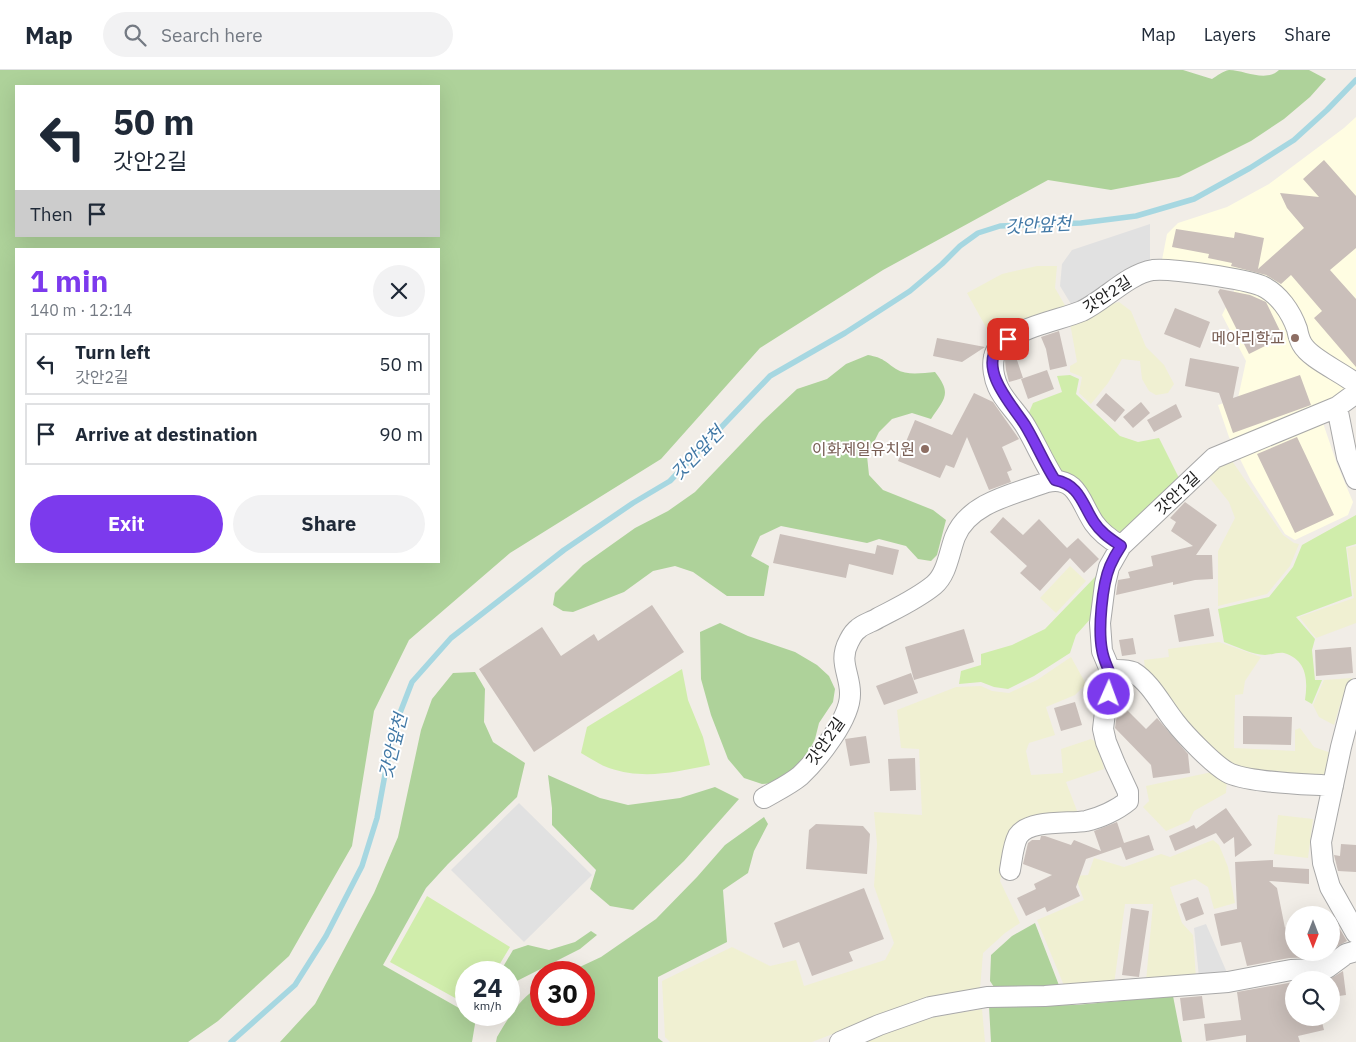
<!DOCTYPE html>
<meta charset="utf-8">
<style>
:root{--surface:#fff;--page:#f2f2f3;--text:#1f2937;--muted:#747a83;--line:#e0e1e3;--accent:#7c3aed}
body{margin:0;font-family:"IBM Plex Sans","Noto Sans KR",sans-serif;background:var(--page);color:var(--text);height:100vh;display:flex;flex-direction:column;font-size:19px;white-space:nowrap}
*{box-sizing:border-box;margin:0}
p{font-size:16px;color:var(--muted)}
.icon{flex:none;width:28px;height:28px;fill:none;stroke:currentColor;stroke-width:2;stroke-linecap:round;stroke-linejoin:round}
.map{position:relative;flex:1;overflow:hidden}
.sheet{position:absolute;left:15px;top:178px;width:425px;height:315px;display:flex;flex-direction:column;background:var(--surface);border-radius:0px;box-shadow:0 5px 20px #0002}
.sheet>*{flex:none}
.hud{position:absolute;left:15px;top:15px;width:425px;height:152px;border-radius:0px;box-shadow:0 5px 20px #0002;background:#fff;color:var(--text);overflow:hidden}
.needle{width:32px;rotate:180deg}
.tools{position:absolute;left:1285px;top:836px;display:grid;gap:10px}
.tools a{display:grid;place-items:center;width:55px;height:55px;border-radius:50%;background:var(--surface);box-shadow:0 5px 20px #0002;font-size:25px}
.speed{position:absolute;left:455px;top:891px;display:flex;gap:10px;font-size:25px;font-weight:700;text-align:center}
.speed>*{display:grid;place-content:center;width:65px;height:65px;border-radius:50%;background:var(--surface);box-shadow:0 5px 20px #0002;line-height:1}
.speed small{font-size:12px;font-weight:400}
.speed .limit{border:8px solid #d22;background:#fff;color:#111}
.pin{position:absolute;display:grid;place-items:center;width:42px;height:42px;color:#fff;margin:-21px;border-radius:10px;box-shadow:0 2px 8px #0006}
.me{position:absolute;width:55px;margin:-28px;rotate:2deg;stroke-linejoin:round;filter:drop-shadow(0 0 4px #0008)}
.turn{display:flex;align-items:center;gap:18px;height:105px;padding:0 15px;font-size:22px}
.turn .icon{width:65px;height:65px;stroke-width:2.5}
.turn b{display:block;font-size:35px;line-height:42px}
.then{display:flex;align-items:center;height:48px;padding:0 15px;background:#0003;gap:10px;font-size:19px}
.round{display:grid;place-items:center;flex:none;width:52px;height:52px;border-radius:26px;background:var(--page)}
.head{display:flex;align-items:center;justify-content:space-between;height:85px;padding:0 15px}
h1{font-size:30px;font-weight:800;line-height:38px;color:var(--accent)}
.action{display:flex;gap:10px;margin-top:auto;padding:10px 15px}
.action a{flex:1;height:58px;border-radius:30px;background:var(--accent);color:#fff;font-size:20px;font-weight:800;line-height:58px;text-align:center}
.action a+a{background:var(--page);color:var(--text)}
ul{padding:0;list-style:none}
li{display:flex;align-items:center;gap:15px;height:62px;margin:0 10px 8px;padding:0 5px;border:2px solid var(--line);border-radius:0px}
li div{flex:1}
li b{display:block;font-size:19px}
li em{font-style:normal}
header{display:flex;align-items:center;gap:30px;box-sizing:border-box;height:70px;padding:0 25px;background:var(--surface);border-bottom:1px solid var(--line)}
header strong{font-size:24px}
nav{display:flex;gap:28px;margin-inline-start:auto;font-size:18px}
.search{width:350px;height:45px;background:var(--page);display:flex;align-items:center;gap:12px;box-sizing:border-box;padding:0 18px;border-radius:28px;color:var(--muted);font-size:19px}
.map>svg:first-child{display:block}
.education{fill:#fffde2}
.farmland{fill:#f0f0d2}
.grass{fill:#d0edab}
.forest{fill:#aed29a;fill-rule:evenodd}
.parking{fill:#e1e1e1}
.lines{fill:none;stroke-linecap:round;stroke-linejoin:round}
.stream{stroke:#a6d7e1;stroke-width:5.5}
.building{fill:#cabfba}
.minor-casing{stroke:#a8a8a8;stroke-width:22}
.minor{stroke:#fff;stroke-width:20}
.route-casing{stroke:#51269a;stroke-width:12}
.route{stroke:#7c3aed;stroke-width:9}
.education-dot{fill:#8d6e63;stroke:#fff;stroke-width:2}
.labels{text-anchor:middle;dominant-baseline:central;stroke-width:4;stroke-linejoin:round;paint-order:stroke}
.street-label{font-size:16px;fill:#212121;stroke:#fff}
.education-label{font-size:16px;fill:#785e54;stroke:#fff;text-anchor:end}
.water-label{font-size:18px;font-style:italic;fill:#4279a6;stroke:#fff}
</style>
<header>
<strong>Map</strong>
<div class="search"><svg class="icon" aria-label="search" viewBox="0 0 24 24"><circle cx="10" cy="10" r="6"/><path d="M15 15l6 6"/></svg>Search here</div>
<nav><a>Map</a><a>Layers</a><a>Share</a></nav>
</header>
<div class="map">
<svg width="1356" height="972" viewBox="0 0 1356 972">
<rect width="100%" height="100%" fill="#f1ede7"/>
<path class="education" d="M 1356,47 L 1356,314 L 1347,321 L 1322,334 L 1324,356 L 1337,394 L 1353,432 L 1348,445 L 1295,470 L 1285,464 L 1251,411 L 1229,367 L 1218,335 L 1238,328 L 1246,291 L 1222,245 L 1241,207 L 1162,190 L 1167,164 L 1178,153 L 1227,137 L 1269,114 L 1344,58 Z"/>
<path class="farmland" d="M 1037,196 L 1057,196 L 1055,218 L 1066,237 L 1011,256 L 992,268 L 967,223 L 1002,204 Z
M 1119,232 L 1131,241 L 1146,277 L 1164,295 L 1174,314 L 1168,323 L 1156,325 L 1149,321 L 1142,309 L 1140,291 L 1122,289 L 1108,313 L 1091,334 L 1079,323 L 1082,307 L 1070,302 L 1070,296 L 1077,292 L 1070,253 L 1106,235 Z
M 1230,388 L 1283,465 L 1294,473 L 1299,474 L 1290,496 L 1267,524 L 1218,536 L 1218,481 L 1235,448 L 1229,432 L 1209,407 L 1219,393 Z
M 1356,476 L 1356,553 L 1316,568 L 1299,547 L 1354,528 L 1347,478 Z
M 1070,496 L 1086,511 L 1056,543 L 1040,528 Z
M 1219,572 L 1261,587 L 1245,611 L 1243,624 L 1235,625 L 1234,678 L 1295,681 L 1295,660 L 1300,658 L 1314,677 L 1331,683 L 1326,708 L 1249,702 L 1212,683 L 1146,606 L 1144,590 L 1169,587 L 1168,579 Z
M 1071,587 L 1086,614 L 1075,625 L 1046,637 L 1055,665 L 1029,673 L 1026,681 L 1031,705 L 1063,703 L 1061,679 L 1091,669 L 1099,674 L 1104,699 L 1066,712 L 1079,746 L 1039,744 L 1011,761 L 1000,811 L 1020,853 L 1005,863 L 983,883 L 980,919 L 879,946 L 812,972 L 670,972 L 665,967 L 662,911 L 732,877 L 770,896 L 796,890 L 804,916 L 885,890 L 894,873 L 874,816 L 877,774 L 874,742 L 922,745 L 919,679 L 901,678 L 897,640 L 956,617 L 981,616 L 992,621 L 1009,623 L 1037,610 Z
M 1352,608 L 1341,632 L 1334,655 L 1319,647 L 1313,635 L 1324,610 Z
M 1212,702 L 1227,709 L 1226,723 L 1194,741 L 1189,751 L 1166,761 L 1143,737 L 1149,731 L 1146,716 Z
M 1278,745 L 1313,749 L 1308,788 L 1274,784 Z
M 1213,770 L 1219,775 L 1228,797 L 1235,833 L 1214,839 L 1208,817 L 1195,809 L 1170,817 L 1182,853 L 1193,865 L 1196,908 L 1146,911 L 1153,834 L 1125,834 L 1114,914 L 1065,918 L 1037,850 L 1084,830 L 1075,806 L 1088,805 L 1094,788 L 1124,797 L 1161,784 L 1170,787 Z
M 982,939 L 985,972 L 859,972 L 889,960 L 935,947 Z"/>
<path class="grass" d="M 1070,305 L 1079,309 L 1076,324 L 1120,366 L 1138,372 L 1159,368 L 1180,410 L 1130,459 L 1120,462 L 1104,452 L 1054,394 L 1027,347 L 1033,333 L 1062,322 L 1057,306 Z
M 1356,445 L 1356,474 L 1346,477 L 1352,526 L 1296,547 L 1315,569 L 1312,580 L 1315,610 L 1322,610 L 1312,634 L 1305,630 C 1308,610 1307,590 1284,583 C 1278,582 1271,585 1265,585 C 1253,585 1235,576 1224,572 L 1218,539 L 1269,527 L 1293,497 L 1302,475 Z
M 1096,506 L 1098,509 L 1093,546 L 1076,565 L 1070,583 L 1034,606 L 1008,619 L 994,617 L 981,612 L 959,614 L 961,601 L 981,595 L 981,584 L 1012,575 L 1045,559 Z
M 682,599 L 688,630 L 703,667 L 710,695 C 675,702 644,710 609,698 C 600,695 590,688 581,683 L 587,657 Z
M 427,826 L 510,877 L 495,902 L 466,902 L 466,934 L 390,892 Z"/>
<path class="forest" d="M 0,0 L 1183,0 L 1212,9 C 1217,6 1223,1 1229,0 C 1245,0 1265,13 1279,0 L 1309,0 L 1326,9 L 1310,27 L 1284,49 L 1251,71 L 1179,107 L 1111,120 L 1048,110 L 883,200 L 760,278 L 661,389 L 510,483 L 409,570 L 374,641 L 352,776 L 289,886 L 218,951 L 188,972 L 0,972 ZM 439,16 L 439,166 L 16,166 L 16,16 ZM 16,179 L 439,179 L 439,491 L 16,491 Z
M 868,285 C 884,288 884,291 896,299 C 907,306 922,303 935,302 C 952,324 945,328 931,349 L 912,343 L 892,349 L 879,362 L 867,386 L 869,405 L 883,420 L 933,440 L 946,450 L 937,485 L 931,491 L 918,489 L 906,476 L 879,469 L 867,473 L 781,456 L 760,466 L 751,486 L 769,496 L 764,526 L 727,526 L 693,502 L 675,496 L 653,501 L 624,522 L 573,542 L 563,541 L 553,535 L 555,523 L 583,495 L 635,458 L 668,441 L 695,422 L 762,352 L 797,319 L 827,309 L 846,294 Z
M 720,553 L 748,566 L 795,582 L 817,595 L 829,606 L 835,619 L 833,632 L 819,653 L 815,669 L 805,689 L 788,706 L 776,713 L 762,714 L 744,708 L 728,689 L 711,645 L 701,609 L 700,562 Z
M 475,602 L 485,619 L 484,652 L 493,672 L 525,693 L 517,727 L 448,794 L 426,818 L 383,895 L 466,942 L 466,945 L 474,946 L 475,954 L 472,972 L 280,972 L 315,934 L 374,823 L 398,767 L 421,660 L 432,629 L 453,603 Z
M 548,705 L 600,728 L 628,735 L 680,728 L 715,717 L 739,729 L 684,791 L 633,840 L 610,836 L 590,819 L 596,800 L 552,755 L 552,738 Z
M 764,747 L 768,754 L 754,781 L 748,803 L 723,820 L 727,872 L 658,907 L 658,968 L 663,972 L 496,972 L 497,967 C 509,947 520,927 541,916 L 541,945 L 584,945 L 584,902 L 569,902 L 601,887 L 656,849 L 697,807 L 725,775 Z
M 1035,853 L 1060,918 L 996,920 L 990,911 L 991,885 L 1012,866 Z
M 591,861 L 597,865 L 580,879 L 509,915 L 509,902 L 500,902 L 513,880 L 528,875 L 549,880 L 575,872 Z
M 1173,926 L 1182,972 L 991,972 L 989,936 L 1076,935 Z"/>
<path class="parking" d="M 1150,154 L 1150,192 L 1086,231 L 1071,234 L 1060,216 L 1062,194 L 1072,180 Z
M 519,733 L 592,805 L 524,872 L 451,800 Z
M 1206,854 L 1228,905 L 1199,907 L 1194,858 Z"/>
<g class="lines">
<path class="stream" d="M 231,972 L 295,915 L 326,866 L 362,796 L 377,748 L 393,661 L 412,612 L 451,568 L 564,480 L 633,433 L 670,411 L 770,306 L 845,263 L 910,221 L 942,194 L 960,176 L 978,163 L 1000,156 L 1081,153 L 1136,146 L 1194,129 L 1250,98 L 1294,70 L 1327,40 L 1356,10"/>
</g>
<path class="building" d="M 1324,90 L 1356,126 L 1356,178 L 1330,200 L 1356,229 L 1356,297 L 1314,248 L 1322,241 L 1291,205 L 1281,214 L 1266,205 L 1231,196 L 1232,193 L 1208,188 L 1209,184 L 1172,177 L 1176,159 L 1234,168 L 1235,162 L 1264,168 L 1258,199 L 1304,158 L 1287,138 L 1280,123 L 1319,127 L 1303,109 Z
M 1220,219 L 1250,225 L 1266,232 L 1283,267 L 1249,284 L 1218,222 Z
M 1175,238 L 1210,252 L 1200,278 L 1164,264 Z
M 1059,261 L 1067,296 L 1050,300 L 1046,279 L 1041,267 Z
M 937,268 L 985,277 L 962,292 L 933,286 Z
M 1015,284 L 1023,308 L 1009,312 L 1006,300 L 1005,290 L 1007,287 Z
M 1190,288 L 1239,297 L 1233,328 L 1300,305 L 1311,335 L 1233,363 L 1219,323 L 1185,316 Z
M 1047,300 L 1054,319 L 1028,329 L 1021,309 Z
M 974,323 L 993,332 L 1019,369 L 1002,377 L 1012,400 L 1007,402 L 1011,412 L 989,420 L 967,367 L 954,398 L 946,395 L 940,408 L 898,391 L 915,350 L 952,365 Z
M 1106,323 L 1125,340 L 1115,352 L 1096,335 Z
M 1141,332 L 1150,343 L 1133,358 L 1123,347 Z
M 1176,334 L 1182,347 L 1154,362 L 1147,350 Z
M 1297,367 L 1334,445 L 1295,463 L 1257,384 Z
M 1185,432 L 1217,455 L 1196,485 L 1212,485 L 1213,509 L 1195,510 L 1173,515 L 1173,512 L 1116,525 L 1118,510 L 1130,508 L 1128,502 L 1153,496 L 1151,486 L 1193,476 L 1171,461 L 1176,452 L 1170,448 Z
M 1003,447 L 1023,465 L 1039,449 L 1067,478 L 1078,468 L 1099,489 L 1084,503 L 1070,488 L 1040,521 L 1020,503 L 1027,496 L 990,462 Z
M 780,464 L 875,484 L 877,475 L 899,480 L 893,505 L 849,494 L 846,508 L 773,493 Z
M 652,535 L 684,582 L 534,682 L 479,599 L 542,557 L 561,586 L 594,564 L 598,571 Z
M 1209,538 L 1214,566 L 1179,572 L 1174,545 Z
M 964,559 L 974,592 L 914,610 L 905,577 Z
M 1133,568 L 1136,584 L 1122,586 L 1119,570 Z
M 1351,577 L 1353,603 L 1316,606 L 1315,580 Z
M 911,603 L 918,623 L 884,635 L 876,616 Z
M 1075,632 L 1082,655 L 1061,661 L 1054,638 Z
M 1124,637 L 1146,659 L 1157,648 L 1188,684 L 1190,703 L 1153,708 L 1151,695 L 1115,658 L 1117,644 Z
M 1243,646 L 1292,647 L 1291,675 L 1243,674 Z
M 866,666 L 870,693 L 850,696 L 845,669 Z
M 915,688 L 916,720 L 890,721 L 888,689 Z
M 1226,738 L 1252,775 L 1235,787 L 1234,767 L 1224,774 L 1216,763 L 1175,781 L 1169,766 L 1194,755 L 1196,759 Z
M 1117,752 L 1124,773 L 1149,765 L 1154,780 L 1126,790 L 1121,777 L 1086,789 L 1076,817 L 1080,826 L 1047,842 L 1045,837 L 1026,846 L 1017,828 L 1036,819 L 1034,814 L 1052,805 L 1023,794 L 1028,773 L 1032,770 L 1040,770 L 1041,766 L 1045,766 L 1071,775 L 1074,770 L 1101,781 L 1094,761 Z
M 816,754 L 863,756 L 870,764 L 867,804 L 806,799 L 809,760 Z
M 1341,774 L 1356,775 L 1356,802 L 1338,801 L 1334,785 L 1340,786 Z
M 1273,790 L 1273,797 L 1309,799 L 1309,814 L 1269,811 L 1277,818 L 1285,858 L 1294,848 L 1294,882 L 1328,882 L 1321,887 L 1289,888 L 1247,896 L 1241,872 L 1221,876 L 1214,844 L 1237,839 L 1235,792 Z
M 864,818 L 884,869 L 849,882 L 853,891 L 812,906 L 799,872 L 783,878 L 774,853 Z
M 1198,827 L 1204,844 L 1186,851 L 1180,834 Z
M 1131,838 L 1149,841 L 1139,907 L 1122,905 Z
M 1338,856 L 1347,871 L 1331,880 L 1331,864 Z
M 1343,901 L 1346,925 L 1332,927 L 1330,909 Z
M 1294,912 L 1294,948 L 1321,948 L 1324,960 L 1298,966 L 1300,972 L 1246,972 L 1246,965 L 1206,971 L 1204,954 L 1241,950 L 1237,922 Z
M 1202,926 L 1205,948 L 1183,951 L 1180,928 Z"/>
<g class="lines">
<defs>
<path id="minor" d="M 1337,337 L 1347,387 L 1356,409
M 1055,410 C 1044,393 1036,374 1026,357 C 1018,343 1004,331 998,317 C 994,308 992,296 994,287 C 999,260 1059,251 1082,241 C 1105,230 1128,204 1153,200 C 1171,198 1246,209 1262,216 C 1279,224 1291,242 1297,259 C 1298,264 1299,269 1302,274 C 1310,289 1342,302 1356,314
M 1110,600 C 1117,600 1126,599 1133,602 C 1151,613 1162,636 1175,652 C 1185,665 1213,694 1227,702 C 1246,713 1309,714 1333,716
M 1356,619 L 1341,677 L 1321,772 L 1323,793 L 1330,817 L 1356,863
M 764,728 C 776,721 789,715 800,706 C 818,689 851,648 850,623 C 850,604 838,591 849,571 C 851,567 855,561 858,559 C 863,554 872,552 878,548 C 897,538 917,529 934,515 C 947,504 949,483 955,467 C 969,432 1015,424 1047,412 C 1077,405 1081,434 1094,453 C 1101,463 1111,470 1121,476
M 1010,800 C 1012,789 1013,775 1018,766 C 1029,749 1069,754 1086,751 C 1100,748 1117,740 1128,731 L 1128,722 L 1115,694 L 1106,672 L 1103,659 L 1106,634 L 1112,614 L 1110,600 L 1102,581 L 1100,553 L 1105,514 L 1109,497 L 1121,476 L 1214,388 L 1337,337 L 1356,323
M 840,972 L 879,955 L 930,937 L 987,927 L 1045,926 L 1228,912 L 1291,900 L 1322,899 L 1327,898 L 1346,884 L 1356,881"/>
</defs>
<use href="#minor" class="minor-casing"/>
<use href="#minor" class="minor"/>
</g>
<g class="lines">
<defs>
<path id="route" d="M 1008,269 C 1005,271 1001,273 998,276 C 979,301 1013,336 1025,355 C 1036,373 1044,393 1055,410 C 1080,415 1082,434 1094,452 C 1101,463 1111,469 1121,476 C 1117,482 1113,489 1110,496 C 1102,515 1098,559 1102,580 C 1105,599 1115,602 1109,624"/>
</defs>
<use href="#route" class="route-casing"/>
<use href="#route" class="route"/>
</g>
<g class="education-dot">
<circle cx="1295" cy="268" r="5"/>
<circle cx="925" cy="379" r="5"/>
</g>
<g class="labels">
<g class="street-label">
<text transform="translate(1107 224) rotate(-33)">갓안2길</text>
<text transform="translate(1177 423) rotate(-43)">갓안1길</text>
<text transform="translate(825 671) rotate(-55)">갓안2길</text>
</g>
<g class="education-label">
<text x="1285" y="268">메아리학교</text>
<text x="915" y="379">이화제일유치원</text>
</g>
<g class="water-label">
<text transform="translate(1038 155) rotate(-3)">갓안앞천</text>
<text transform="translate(697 383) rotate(-46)">갓안앞천</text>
<text transform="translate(393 676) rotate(-76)">갓안앞천</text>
</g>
</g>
</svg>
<div class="tools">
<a><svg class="needle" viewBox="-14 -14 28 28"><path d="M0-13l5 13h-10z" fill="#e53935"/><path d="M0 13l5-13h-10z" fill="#747a83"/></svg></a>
<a><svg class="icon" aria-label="search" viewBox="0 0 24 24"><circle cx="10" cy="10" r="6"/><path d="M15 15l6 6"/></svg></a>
</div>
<div class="speed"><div>24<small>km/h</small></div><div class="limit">30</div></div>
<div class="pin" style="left:1008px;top:269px;background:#d93025"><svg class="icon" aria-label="arrive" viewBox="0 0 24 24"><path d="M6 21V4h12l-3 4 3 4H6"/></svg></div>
<svg class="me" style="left:1109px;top:624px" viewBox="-20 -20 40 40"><circle r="17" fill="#7c3aed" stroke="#fff" stroke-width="3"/><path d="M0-11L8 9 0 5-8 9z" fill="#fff"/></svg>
<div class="hud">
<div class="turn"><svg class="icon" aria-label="left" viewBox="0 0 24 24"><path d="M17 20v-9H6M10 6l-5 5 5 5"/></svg><div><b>50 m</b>갓안2길</div></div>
<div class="then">Then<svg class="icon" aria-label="arrive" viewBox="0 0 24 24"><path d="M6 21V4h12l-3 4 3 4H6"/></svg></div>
</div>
<section class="sheet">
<div class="head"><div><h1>1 min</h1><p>140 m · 12:14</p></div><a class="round"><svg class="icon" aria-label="close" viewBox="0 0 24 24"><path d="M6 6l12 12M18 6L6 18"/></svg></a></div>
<ul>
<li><svg class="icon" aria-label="left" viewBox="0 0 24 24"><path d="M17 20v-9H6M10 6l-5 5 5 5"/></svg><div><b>Turn left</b><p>갓안2길</p></div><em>50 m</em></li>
<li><svg class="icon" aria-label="arrive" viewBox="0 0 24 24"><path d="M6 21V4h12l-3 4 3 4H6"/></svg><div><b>Arrive at destination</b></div><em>90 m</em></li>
</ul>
<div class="action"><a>Exit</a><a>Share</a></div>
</section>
</div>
